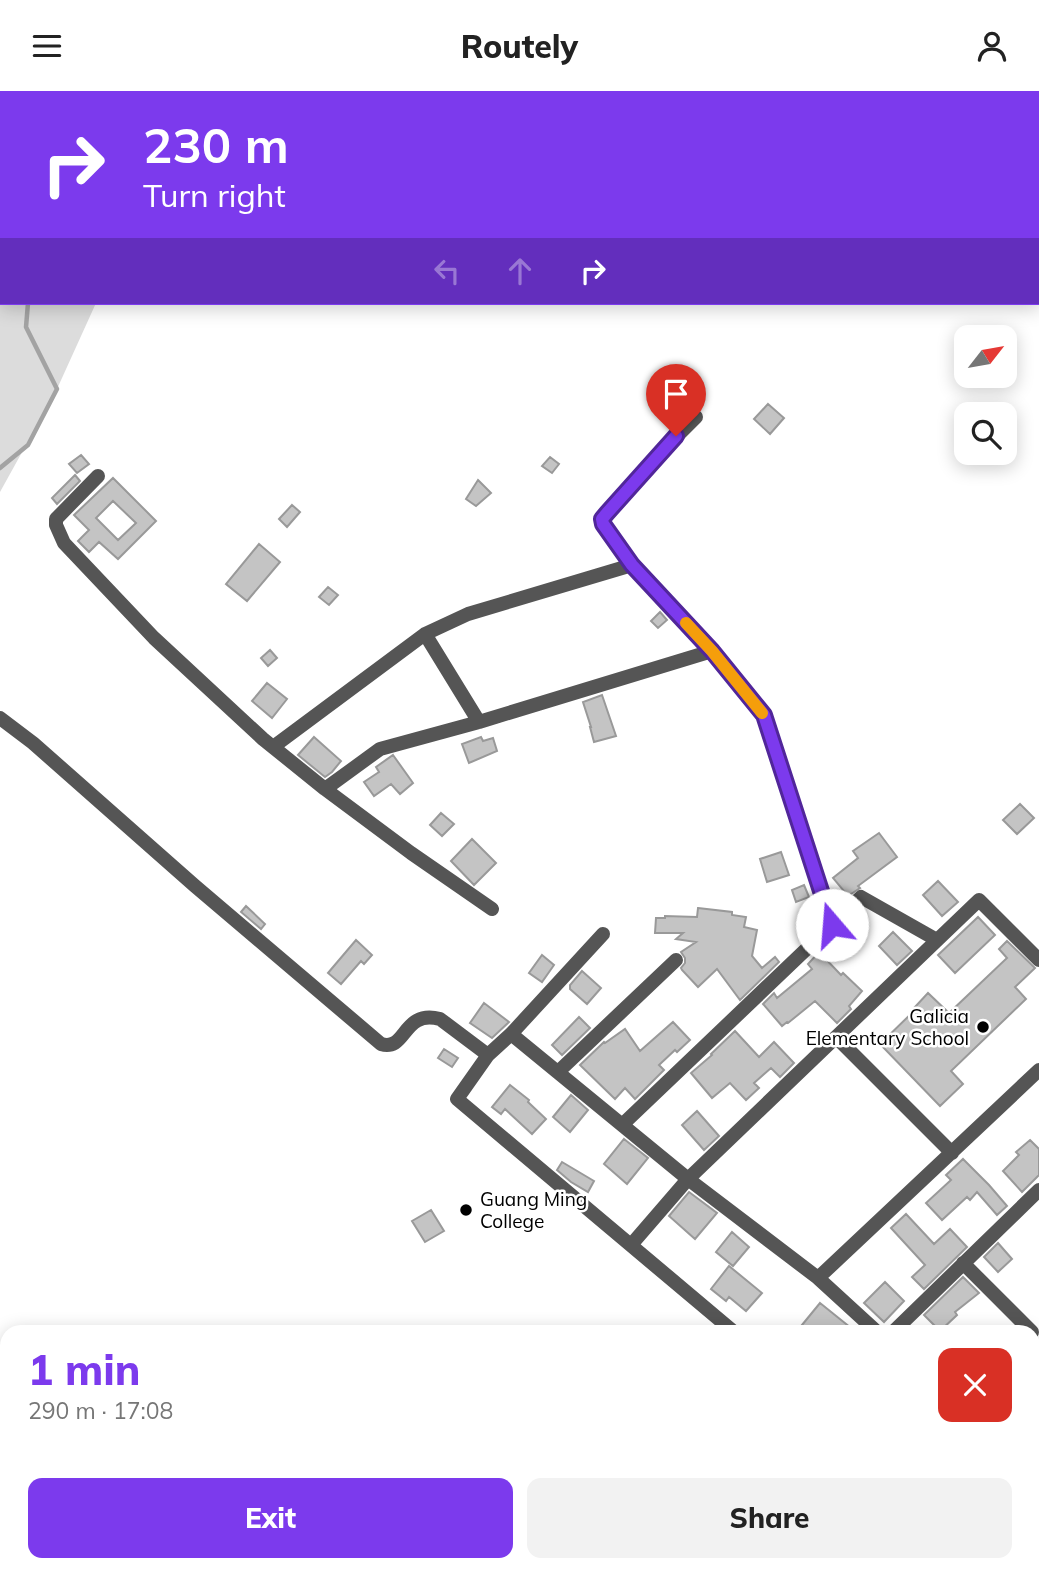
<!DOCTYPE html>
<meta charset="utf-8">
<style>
:root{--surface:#fff;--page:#f2f2f2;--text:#222;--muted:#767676;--accent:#7c3aed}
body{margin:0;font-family:Mulish,sans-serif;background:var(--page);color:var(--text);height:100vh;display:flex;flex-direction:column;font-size:26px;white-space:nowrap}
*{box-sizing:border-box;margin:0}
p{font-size:23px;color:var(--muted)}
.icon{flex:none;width:38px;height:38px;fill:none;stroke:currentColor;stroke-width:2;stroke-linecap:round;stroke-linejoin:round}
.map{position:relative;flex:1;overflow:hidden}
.side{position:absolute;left:0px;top:1234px;width:1040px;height:247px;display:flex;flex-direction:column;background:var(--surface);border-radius:21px 21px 0 0;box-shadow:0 4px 18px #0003}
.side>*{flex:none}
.hud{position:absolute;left:0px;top:0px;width:1040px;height:214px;box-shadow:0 4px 18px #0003;background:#7c3aed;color:#fff;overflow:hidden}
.needle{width:46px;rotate:59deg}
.controls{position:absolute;left:954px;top:234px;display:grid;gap:14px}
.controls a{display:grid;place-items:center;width:63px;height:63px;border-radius:14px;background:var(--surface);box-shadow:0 4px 18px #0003;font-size:35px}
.pin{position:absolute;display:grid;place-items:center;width:60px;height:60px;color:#fff;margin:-72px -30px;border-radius:50% 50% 50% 0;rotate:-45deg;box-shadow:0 0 7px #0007}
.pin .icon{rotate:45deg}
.me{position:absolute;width:77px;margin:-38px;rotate:342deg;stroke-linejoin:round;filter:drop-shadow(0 0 5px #0008)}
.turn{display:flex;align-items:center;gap:24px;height:147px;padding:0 28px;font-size:32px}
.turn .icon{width:91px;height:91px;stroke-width:2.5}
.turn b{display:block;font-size:49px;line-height:60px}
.lanes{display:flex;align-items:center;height:66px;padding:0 28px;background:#0003;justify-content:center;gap:35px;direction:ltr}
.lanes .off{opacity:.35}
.round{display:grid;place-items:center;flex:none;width:74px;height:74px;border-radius:14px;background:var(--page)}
.headline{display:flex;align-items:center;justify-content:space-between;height:119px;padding:0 28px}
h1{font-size:42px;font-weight:800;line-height:52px;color:var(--accent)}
.primary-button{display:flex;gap:14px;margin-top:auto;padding:14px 28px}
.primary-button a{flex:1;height:80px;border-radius:14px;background:var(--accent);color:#fff;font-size:28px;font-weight:800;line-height:80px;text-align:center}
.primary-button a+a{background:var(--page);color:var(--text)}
header{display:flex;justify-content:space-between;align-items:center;height:91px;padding:0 28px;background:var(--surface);font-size:32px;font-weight:800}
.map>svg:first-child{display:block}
.green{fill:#dcdcdc}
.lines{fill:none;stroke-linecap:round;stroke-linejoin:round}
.stream{stroke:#a3a3a3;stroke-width:4.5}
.building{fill:#c4c4c4;stroke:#999;stroke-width:2;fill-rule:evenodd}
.major-casing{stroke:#dbdbdb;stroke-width:20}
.minor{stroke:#555;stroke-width:14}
.major{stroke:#000;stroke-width:18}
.route-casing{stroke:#51269a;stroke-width:18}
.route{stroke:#7c3aed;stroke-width:12}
.slow{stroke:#f59e0b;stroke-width:12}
.poi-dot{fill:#000;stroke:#fff;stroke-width:2.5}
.labels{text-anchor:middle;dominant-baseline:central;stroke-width:5;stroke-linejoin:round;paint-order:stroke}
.poi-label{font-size:19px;fill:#000;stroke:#fff;text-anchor:end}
</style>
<header><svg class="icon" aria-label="menu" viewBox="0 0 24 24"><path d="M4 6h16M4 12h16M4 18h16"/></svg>Routely<svg class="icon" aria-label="person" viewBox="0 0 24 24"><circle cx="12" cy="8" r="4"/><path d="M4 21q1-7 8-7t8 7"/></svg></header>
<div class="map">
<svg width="1039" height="1479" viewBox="0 0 1039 1479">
<rect width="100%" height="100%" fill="#fff"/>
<path class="green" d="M 0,0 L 191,0 L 190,2 L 2,2 L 2,212 L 96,212 L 57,298 L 0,401 Z"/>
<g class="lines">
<path class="stream" d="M 72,2 L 73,0
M 0,377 L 28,354 L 57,298 L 26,236 L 28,212"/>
</g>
<path class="building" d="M 768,313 L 784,327 L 770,343 L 754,328 Z
M 81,364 L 89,373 L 77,382 L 69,373 Z
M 550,366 L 559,373 L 552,382 L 542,375 Z
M 75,384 L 80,390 L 57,413 L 52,407 Z
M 113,387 L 156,430 L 118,468 L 99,451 L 89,461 L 78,450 L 89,439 L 74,424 ZM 113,410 L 136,432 L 118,449 L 96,427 Z
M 478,389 L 491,402 L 476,415 L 466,408 Z
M 292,414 L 300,421 L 287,436 L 279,428 Z
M 259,453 L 280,471 L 247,510 L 226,493 Z
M 328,496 L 338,504 L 329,514 L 319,506 Z
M 660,521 L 667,529 L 658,537 L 651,530 Z
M 270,559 L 277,567 L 268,575 L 261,567 Z
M 267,592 L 287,608 L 272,627 L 252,610 Z
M 602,604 L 616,645 L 594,651 L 590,636 L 591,636 L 583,611 Z
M 314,646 L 341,670 L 332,681 L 325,686 L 298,664 Z
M 481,646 L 483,650 L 493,647 L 497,660 L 469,672 L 462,653 Z
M 393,664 L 413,692 L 400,703 L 391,693 L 374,705 L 364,691 L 379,681 L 376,676 Z
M 1020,713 L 1034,727 L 1017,743 L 1003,729 Z
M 441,722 L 454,733 L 442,745 L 430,734 Z
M 879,742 L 897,766 L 858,795 L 860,797 L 848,805 L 833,787 L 858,767 L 853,760 Z
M 472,748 L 496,772 L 474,794 L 451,770 Z
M 781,761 L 789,784 L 767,791 L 760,768 Z
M 938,790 L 958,811 L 942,825 L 923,804 Z
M 804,794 L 809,806 L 796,811 L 792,799 Z
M 246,815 L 265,833 L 261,838 L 241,821 Z
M 698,817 L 732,821 L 732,824 L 746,826 L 744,836 L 757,839 L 752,865 L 762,877 L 775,866 L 779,871 L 740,909 L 717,878 L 698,896 L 682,879 L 681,877 L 685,872 L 685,867 L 681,861 L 696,851 L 676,848 L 683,842 L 655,842 L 656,827 L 665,827 L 665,825 L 697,826 Z
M 978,826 L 995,844 L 955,882 L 938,864 Z
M 893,841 L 912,860 L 897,874 L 879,855 Z
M 356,849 L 372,864 L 364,873 L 361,870 L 341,893 L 328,882 Z
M 1007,850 L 1035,877 L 1015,896 L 1026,908 L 951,980 L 963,993 L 940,1015 L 880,953 L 917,917 L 915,916 L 928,902 L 949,922 L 1007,867 L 999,858 Z
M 819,861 L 841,884 L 843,882 L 862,900 L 849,915 L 851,918 L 837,932 L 815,910 L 788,932 L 787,931 L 782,935 L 763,913 L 774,902 L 777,907 L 812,878 L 808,873 Z
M 542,864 L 554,874 L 542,891 L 529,882 Z
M 582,880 L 601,897 L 587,913 L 570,898 L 570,894 Z
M 484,912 L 509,931 L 492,947 L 470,932 Z
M 579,926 L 590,937 L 562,964 L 552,954 Z
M 673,931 L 690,949 L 677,961 L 675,959 L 659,974 L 664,979 L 635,1008 L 625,997 L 615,1008 L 580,974 L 604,951 L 605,952 L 625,938 L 640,960 Z
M 735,940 L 759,966 L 774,951 L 794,972 L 780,986 L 771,977 L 754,992 L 759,997 L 746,1009 L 730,992 L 712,1007 L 691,982 L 712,964 L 711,963 Z
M 444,958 L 458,967 L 452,976 L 438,967 Z
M 510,994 L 529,1009 L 528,1011 L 546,1028 L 532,1043 L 505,1018 L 501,1023 L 492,1016 Z
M 571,1004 L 588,1019 L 570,1041 L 553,1026 Z
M 697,1020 L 719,1045 L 704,1059 L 682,1034 Z
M 624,1048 L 648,1067 L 627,1093 L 604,1073 Z
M 1030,1049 L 1039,1058 L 1039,1084 L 1022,1101 L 1003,1080 L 1019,1064 L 1016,1061 Z
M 963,1068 L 989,1094 L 1007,1115 L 997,1124 L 977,1101 L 970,1109 L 967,1106 L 942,1129 L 926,1112 L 951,1089 L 946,1084 Z
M 562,1071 L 594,1090 L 588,1101 L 571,1091 L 557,1079 Z
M 689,1101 L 717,1122 L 695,1148 L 669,1125 Z
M 431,1119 L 444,1140 L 425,1151 L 412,1130 Z
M 906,1123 L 934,1153 L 950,1138 L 967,1156 L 924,1198 L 912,1186 L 925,1174 L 891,1137 Z
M 732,1141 L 749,1156 L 733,1175 L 716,1161 Z
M 998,1152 L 1012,1168 L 998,1181 L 984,1166 Z
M 729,1175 L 762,1202 L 746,1220 L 729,1206 L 726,1210 L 711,1198 Z
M 963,1186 L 979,1202 L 955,1221 L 957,1224 L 940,1240 L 924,1224 Z
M 885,1191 L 904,1210 L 884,1231 L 864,1212 Z
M 820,1212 L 856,1241 L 810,1241 L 802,1234 Z"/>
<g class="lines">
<defs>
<path id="major" d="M 1032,1468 L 1039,1462"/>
</defs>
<use href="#major" class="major-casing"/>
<path class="minor" d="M 696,326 L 657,365 L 607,421 L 602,428 L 603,433 L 632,474 L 712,560 L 764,624 L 832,833
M 98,385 L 56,428 L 56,434 L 64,452 L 154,547 L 263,648 L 325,698 L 411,762 L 492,818
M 425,543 L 479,631
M 0,627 L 33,652 L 195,795 L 381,953 C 407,961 402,918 440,928 L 488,964
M 273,656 L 425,543 L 468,523 L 632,474
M 325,698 L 380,658 L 479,631 L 712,560
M 603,843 L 511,943 L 488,964 L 457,1008 L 734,1241
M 511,943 L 688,1088 L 818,1187 L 877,1241
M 836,946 L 952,1062
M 558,981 L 676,869
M 622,1034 L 861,806 L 937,849
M 631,1154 L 688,1088 L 979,809 L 1039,869
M 963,1172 L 1032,1241
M 818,1187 L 1039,979
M 893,1241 L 1039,1099
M 1032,1377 L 1039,1383
M 1019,1474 L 1027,1479"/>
<use href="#major" class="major"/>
</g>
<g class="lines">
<defs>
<path id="route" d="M 676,345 L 607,422 L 602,428 L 603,433 L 632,474 L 712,560 L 764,624 L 832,834"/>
</defs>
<use href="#route" class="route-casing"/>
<use href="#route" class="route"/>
<path class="slow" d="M 686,532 L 712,560 L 762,622"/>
</g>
<g class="poi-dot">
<circle cx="983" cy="936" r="7"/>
<circle cx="466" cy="1119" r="7"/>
</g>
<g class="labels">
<g class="poi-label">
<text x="969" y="925">Galicia<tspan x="969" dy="22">Elementary School</tspan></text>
<text x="480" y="1108" text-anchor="start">Guang Ming<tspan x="480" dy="22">College</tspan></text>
</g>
</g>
</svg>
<div class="controls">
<a><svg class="needle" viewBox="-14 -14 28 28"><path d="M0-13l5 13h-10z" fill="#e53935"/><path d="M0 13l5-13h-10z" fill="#767676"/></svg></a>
<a><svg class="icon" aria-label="search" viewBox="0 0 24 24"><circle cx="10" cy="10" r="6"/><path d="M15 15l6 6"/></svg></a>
</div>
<div class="pin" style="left:676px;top:345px;background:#d93025"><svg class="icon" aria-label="arrive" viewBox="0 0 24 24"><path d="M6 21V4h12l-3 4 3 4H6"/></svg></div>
<svg class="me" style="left:832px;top:834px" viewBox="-20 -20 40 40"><circle r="19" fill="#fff"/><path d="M0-13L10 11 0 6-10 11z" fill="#7c3aed"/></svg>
<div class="hud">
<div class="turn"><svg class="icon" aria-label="right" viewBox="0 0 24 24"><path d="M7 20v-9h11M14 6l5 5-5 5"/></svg><div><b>230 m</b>Turn right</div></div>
<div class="lanes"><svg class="icon off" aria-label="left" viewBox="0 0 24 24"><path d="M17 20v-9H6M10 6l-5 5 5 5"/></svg><svg class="icon off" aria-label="ahead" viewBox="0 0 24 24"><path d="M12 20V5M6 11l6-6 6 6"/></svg><svg class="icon" aria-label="right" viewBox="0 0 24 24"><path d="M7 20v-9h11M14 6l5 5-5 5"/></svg></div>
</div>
<section class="side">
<div class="headline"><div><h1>1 min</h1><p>290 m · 17:08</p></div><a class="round" style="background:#d93025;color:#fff"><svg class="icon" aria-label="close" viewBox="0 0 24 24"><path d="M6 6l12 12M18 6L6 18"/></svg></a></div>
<div class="primary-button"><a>Exit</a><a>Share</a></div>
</section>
</div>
